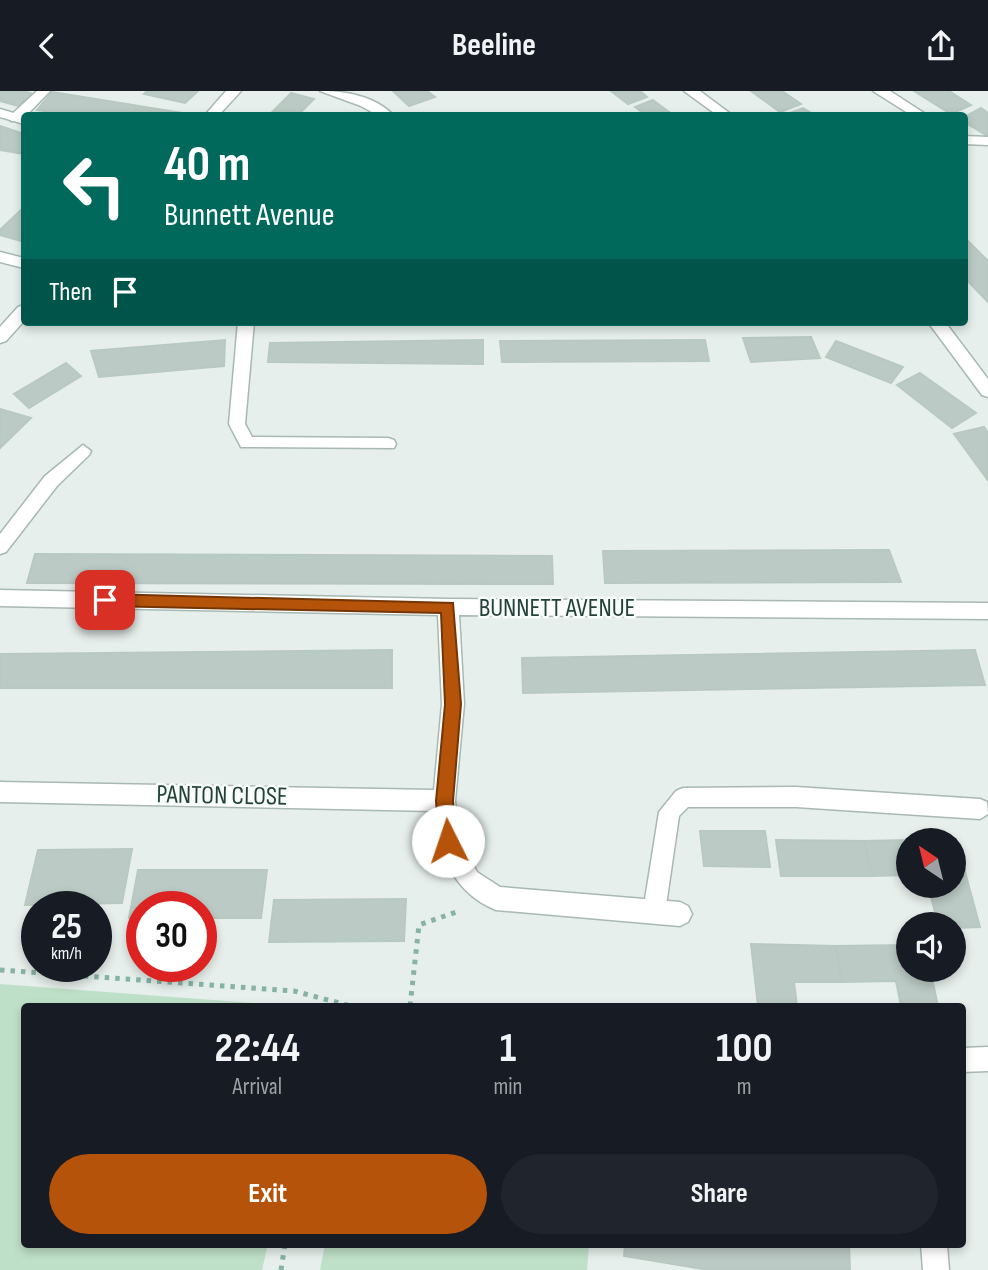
<!DOCTYPE html>
<style>
:root{--surface:#171b24;--page:#20242c;--text:#f1f3f6;--muted:#9ea1a6;--accent:#b45309}
body{margin:0;font-family:"Sofia Sans Condensed",sans-serif;background:var(--page);color:var(--text);height:100vh;display:flex;flex-direction:column;font-size:26px;white-space:nowrap}
*{box-sizing:border-box;margin:0}
p{font-size:23px;color:var(--muted)}
.icon{flex:none;width:38px;height:38px;fill:none;stroke:currentColor;stroke-width:2;stroke-linecap:round;stroke-linejoin:round}
.map{position:relative;flex:1;overflow:hidden}
.panel{position:absolute;left:21px;top:912px;width:945px;height:245px;display:flex;flex-direction:column;background:var(--surface);border-radius:7px;box-shadow:0 4px 10px #0003}
.panel>*{flex:none}
.hud{position:absolute;left:21px;top:21px;width:947px;height:214px;border-radius:7px;box-shadow:0 4px 10px #0003;background:#00695c;color:#fff;overflow:hidden}
.needle{width:46px;rotate:325deg}
.buttons{position:absolute;left:896px;top:737px;display:grid;gap:14px}
.buttons a{display:grid;place-items:center;width:70px;height:70px;border-radius:50%;background:var(--surface);box-shadow:0 4px 10px #0003;font-size:35px}
.speed{position:absolute;left:21px;top:800px;display:flex;gap:14px;font-size:35px;font-weight:700;text-align:center}
.speed>*{display:grid;place-content:center;width:91px;height:91px;border-radius:50%;background:var(--surface);box-shadow:0 4px 10px #0003;line-height:1}
.speed small{font-size:18px;font-weight:400}
.speed .limit{border:10px solid #d22;background:#fff;color:#111}
.pin{position:absolute;display:grid;place-items:center;width:60px;height:60px;color:#fff;margin:-30px;border-radius:14px;box-shadow:0 4px 10px #0006}
.me{position:absolute;width:77px;margin:-38px;rotate:356deg;stroke-linejoin:round;filter:drop-shadow(0 0 5px #0008)}
.turn{display:flex;align-items:center;gap:24px;height:147px;padding:0 28px;font-size:32px}
.turn .icon{width:91px;height:91px;stroke-width:2.5}
.turn b{display:block;font-size:49px;line-height:60px}
.then{display:flex;align-items:center;height:66px;padding:0 28px;background:#0003;gap:14px;font-size:26px}
.eta{display:flex;justify-content:space-evenly;align-items:center;height:119px;text-align:center}
.eta b{font-size:42px;font-weight:700;line-height:49px}
.action{display:flex;gap:14px;margin-top:auto;padding:14px 28px}
.action a{flex:1;height:80px;border-radius:42px;background:var(--accent);color:#fff;font-size:28px;font-weight:700;line-height:80px;text-align:center}
.action a+a{background:var(--page);color:var(--text)}
header{display:flex;justify-content:space-between;align-items:center;height:91px;padding:0 28px;background:var(--surface);font-size:32px;font-weight:700}
.map>svg:first-child{display:block}
.green{fill:#bfe0c8}
.building{fill:#bbcac4;stroke:#b8c9c2;stroke-width:2}
.lines{fill:none;stroke-linecap:round;stroke-linejoin:round}
.service-casing{stroke:#a8b8b2;stroke-width:3}
.minor-casing{stroke:#a8b8b2;stroke-width:3}
.tertiary-casing{stroke:#a8b8b2;stroke-width:3}
.path{stroke:#86b3a5;stroke-width:5;stroke-dasharray:4.5 6;stroke-linecap:butt}
.service{fill:#fff;fill-rule:evenodd}
.minor{fill:#fff;fill-rule:evenodd}
.tertiary{fill:#fff;fill-rule:evenodd}
.route{fill:#b45309;stroke:#753606;stroke-width:2}
.labels{text-anchor:middle;dominant-baseline:central;stroke-width:5;stroke-linejoin:round;paint-order:stroke}
.street-label{font-size:26px;fill:#24423a;stroke:#f7fbf9}
</style>
<header><svg class="icon" aria-label="back" viewBox="0 0 24 24"><path d="M15 5l-7 7 7 7"/></svg>Beeline<svg class="icon" aria-label="share" viewBox="0 0 24 24"><path d="M12 15V3M7 8l5-5 5 5M5 13v7h14v-7"/></svg></header>
<div class="map">
<svg width="988" height="1179" viewBox="0 0 988 1179">
<rect width="100%" height="100%" fill="#e6efeb"/>
<path class="green" d="M 0,893 L 292,915 L 24,915 L 24,1153 L 268,1153 L 262,1179 L 0,1179 Z
M 325,1153 L 589,1153 L 587,1179 L 320,1179 Z"/>
<path class="building" d="M 0,0 L 24,0 L 33,3 L 18,15 L 0,10 Z
M 147,0 L 198,0 L 185,12 L 144,3 Z
M 393,0 L 427,0 L 435,6 L 409,15 Z
M 611,0 L 640,0 L 647,6 L 628,13 Z
M 751,0 L 782,0 L 801,13 L 780,21 Z
M 914,0 L 949,0 L 971,14 L 951,23 Z
M 52,1 L 139,15 L 132,24 L 71,24 L 37,19 Z
M 291,2 L 314,8 L 298,24 L 273,20 Z
M 653,9 L 673,24 L 646,24 L 635,16 Z
M 139,15 L 182,22 L 180,24 L 132,24 Z
M 803,17 L 815,24 L 785,24 Z
M 981,17 L 988,22 L 988,45 L 964,31 L 964,26 Z
M 0,35 L 24,43 L 24,63 L 0,59 Z
M 24,116 L 24,151 L 0,144 L 0,139 Z
M 964,146 L 988,170 L 988,211 L 964,186 Z
M 811,246 L 820,267 L 751,271 L 743,247 Z
M 225,249 L 224,275 L 99,286 L 91,260 Z
M 483,249 L 483,273 L 268,271 L 270,252 Z
M 705,249 L 709,270 L 502,271 L 500,250 Z
M 836,250 L 903,276 L 891,292 L 826,266 Z
M 66,272 L 81,285 L 29,317 L 14,303 Z
M 920,282 L 976,322 L 952,337 L 897,294 Z
M 0,318 L 31,327 L 0,357 Z
M 984,336 L 988,342 L 987,388 L 954,343 Z
M 889,459 L 901,491 L 605,492 L 603,460 Z
M 35,463 L 552,465 L 553,493 L 27,492 Z
M 392,559 L 392,597 L 0,597 L 0,563 Z
M 975,559 L 985,594 L 523,602 L 522,567 Z
M 700,740 L 765,740 L 770,776 L 704,775 Z
M 956,748 L 980,836 L 954,837 L 954,833 L 938,833 L 928,794 L 954,794 L 954,749 L 908,749 L 908,784 L 872,785 L 864,750 Z
M 776,749 L 864,750 L 872,785 L 781,785 Z
M 132,758 L 122,812 L 25,814 L 38,759 Z
M 138,779 L 267,779 L 261,827 L 201,827 L 201,816 L 142,816 L 142,827 L 129,827 Z
M 406,808 L 404,850 L 269,851 L 274,809 Z
M 751,853 L 836,855 L 842,891 L 794,891 L 797,915 L 758,915 Z
M 908,854 L 908,878 L 930,878 L 938,915 L 901,915 L 896,890 L 842,891 L 836,855 Z
M 625,1153 L 849,1153 L 850,1179 L 709,1179 L 624,1165 Z"/>
<g class="lines">
<defs>
<path id="service" d="M 37,0 L 50,0 L 21,30 L 11,30 L 11,24 Z
M 238,231 L 254,231 L 245,333 L 252,346 L 388,347 L 394,349 L 396,353 L 394,357 L 241,356 L 229,333 Z
M 83,354 L 91,360 L 89,364 L 57,395 L 6,461 L 0,463 L 0,443 L 45,385 Z
M 796,696 L 980,708 L 987,711 L 988,723 L 980,728 L 796,716 L 688,716 L 679,725 L 665,821 L 662,829 L 654,832 L 646,829 L 643,821 L 659,721 L 676,700 L 683,697 Z
M 988,956 L 988,980 L 962,981 L 962,957 Z
M 921,1153 L 947,1153 L 949,1179 L 923,1179 Z"/>
<path id="minor" d="M 320,0 C 345,0 375,5 393,24 L 377,24 L 361,15 Z
M 873,0 L 890,0 L 927,24 L 911,24 Z
M 0,18 L 24,25 L 24,33 L 0,26 Z
M 964,45 L 988,46 L 988,54 L 964,53 Z
M 0,161 L 24,167 L 24,177 L 0,171 Z
M 0,499 L 448,508 L 988,512 L 988,528 L 459,524 L 464,613 L 455,710 L 459,748 L 477,781 L 500,796 L 680,811 L 688,815 L 692,823 L 688,831 L 680,835 L 496,819 C 454,802 438,763 434,720 L 0,711 L 0,691 L 434,699 L 442,613 L 438,524 L 0,515 Z"/>
<path id="tertiary" d="M 226,0 L 241,0 L 219,24 L 205,24 Z
M 684,0 L 700,0 L 732,24 L 717,24 Z
M 24,214 L 24,230 L 6,250 L 0,252 L 0,236 L 18,216 Z
M 928,231 L 945,231 L 988,288 L 988,306 L 982,304 Z"/>
</defs>
<use href="#service" class="service-casing"/>
<use href="#minor" class="minor-casing"/>
<use href="#tertiary" class="tertiary-casing"/>
<path class="path" d="M 0,879 L 294,900 L 351,915
M 410,915 L 419,834 L 459,820
M 281,1179 L 285,1153"/>
<use href="#service" class="service"/>
<use href="#minor" class="minor"/>
<use href="#tertiary" class="tertiary"/>
</g>
<path class="route" d="M 105,503 L 453,512 L 461,613 L 453,710 L 456,750 L 454,756 L 441,756 L 439,750 L 436,710 L 445,613 L 441,522 L 105,515 L 98,509 Z"/>
<g class="labels">
<g class="street-label">
<text x="557" y="517">BUNNETT AVENUE</text>
<text transform="translate(222 705) rotate(1)">PANTON CLOSE</text>
</g>
</g>
</svg>
<div class="buttons">
<a><svg class="needle" viewBox="-14 -14 28 28"><path d="M0-13l5 13h-10z" fill="#e53935"/><path d="M0 13l5-13h-10z" fill="#9ea1a6"/></svg></a>
<a><svg class="icon" aria-label="sound" viewBox="0 0 24 24"><path d="M4 9h4l5-4v14l-5-4H4zM17 9q2 3 0 6"/></svg></a>
</div>
<div class="speed"><div>25<small>km/h</small></div><div class="limit">30</div></div>
<div class="pin" style="left:105px;top:509px;background:#d93025"><svg class="icon" aria-label="arrive" viewBox="0 0 24 24"><path d="M6 21V4h12l-3 4 3 4H6"/></svg></div>
<svg class="me" style="left:448px;top:750px" viewBox="-20 -20 40 40"><circle r="19" fill="#fff"/><path d="M0-13L10 11 0 6-10 11z" fill="#b45309"/></svg>
<div class="hud">
<div class="turn"><svg class="icon" aria-label="left" viewBox="0 0 24 24"><path d="M17 20v-9H6M10 6l-5 5 5 5"/></svg><div><b>40 m</b>Bunnett Avenue</div></div>
<div class="then">Then<svg class="icon" aria-label="arrive" viewBox="0 0 24 24"><path d="M6 21V4h12l-3 4 3 4H6"/></svg></div>
</div>
<section class="panel">
<div class="eta">
<div><b>22:44</b><p>Arrival</p></div>
<div><b>1</b><p>min</p></div>
<div><b>100</b><p>m</p></div>
</div>
<div class="action"><a>Exit</a><a>Share</a></div>
</section>
</div>
